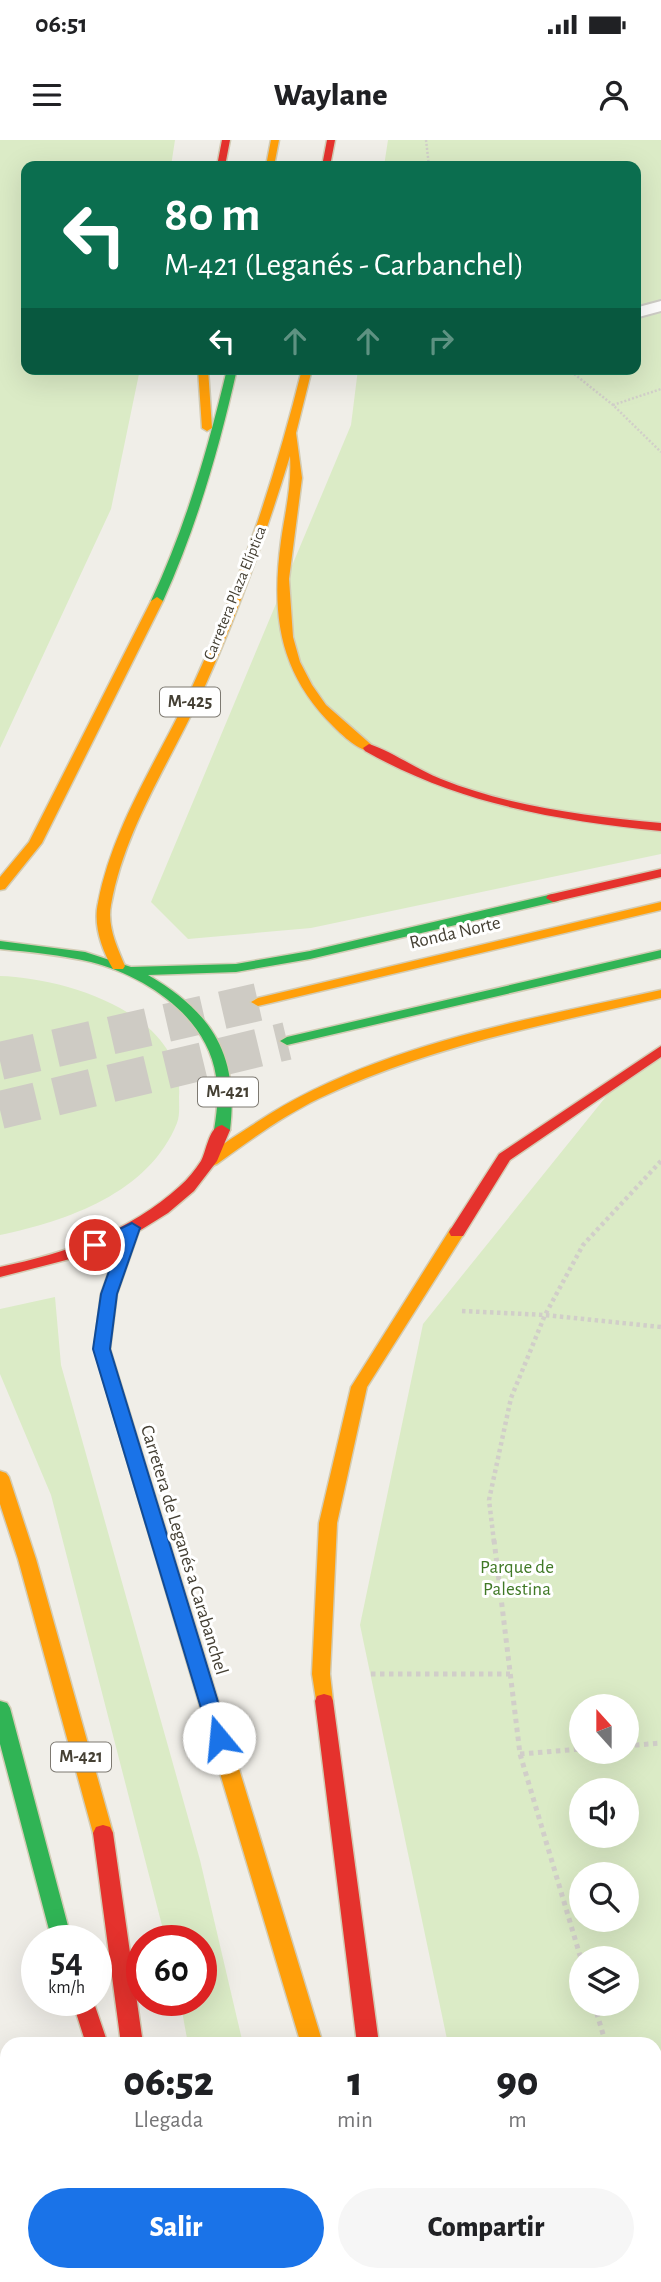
<!DOCTYPE html>
<html lang="es">
<meta charset="utf-8">
<style>
:root{--surface:#fff;--page:#f6f6f6;--text:#202124;--muted:#757577;--accent:#1a73e8}
body{margin:0;font-family:"Alegreya Sans",sans-serif;background:var(--page);color:var(--text);height:100vh;display:flex;flex-direction:column;font-size:26px;white-space:nowrap}
*{box-sizing:border-box;margin:0}
p{font-size:23px;color:var(--muted)}
.icon{flex:none;width:38px;height:38px;fill:none;stroke:currentColor;stroke-width:2;stroke-linecap:round;stroke-linejoin:round}
.map{position:relative;flex:1;overflow:hidden}
.details{position:absolute;left:0px;top:1897px;width:662px;height:245px;display:flex;flex-direction:column;background:var(--surface);border-radius:21px 21px 0 0;box-shadow:0 7px 28px #0002}
.details>*{flex:none}
.banner{position:absolute;left:21px;top:21px;width:620px;height:214px;border-radius:14px;box-shadow:0 7px 28px #0002;background:#0b6e4f;color:#fff;overflow:hidden}
.needle{width:46px;rotate:339deg}
.tools{position:absolute;left:569px;top:1554px;display:grid;gap:14px}
.tools a{display:grid;place-items:center;width:70px;height:70px;border-radius:50%;background:var(--surface);box-shadow:0 7px 28px #0002;font-size:35px}
.speed{position:absolute;left:21px;top:1785px;display:flex;gap:14px;font-size:35px;font-weight:700;text-align:center}
.speed>*{display:grid;place-content:center;width:91px;height:91px;border-radius:50%;background:var(--surface);box-shadow:0 7px 28px #0002;line-height:1}
.speed small{font-size:18px;font-weight:400}
.speed .limit{border:10px solid #d22;background:#fff;color:#111}
.pin{position:absolute;display:grid;place-items:center;width:60px;height:60px;color:#fff;margin:-30px;border:4px solid #fff;border-radius:50%;box-shadow:0 2px 7px #0007}
.me{position:absolute;width:77px;margin:-38px;rotate:343deg;stroke-linejoin:round;filter:drop-shadow(0 0 5px #0008)}
.turn{display:flex;align-items:center;gap:24px;height:147px;padding:0 28px;font-size:32px}
.turn .icon{width:91px;height:91px;stroke-width:2.5}
.turn b{display:block;font-size:49px;line-height:60px}
.lanes{display:flex;align-items:center;height:66px;padding:0 28px;background:#0003;justify-content:center;gap:35px;direction:ltr}
.lanes .off{opacity:.35}
.eta{display:flex;justify-content:space-evenly;align-items:center;height:119px;text-align:center}
.eta b{font-size:42px;font-weight:800;line-height:49px}
.cta{display:flex;gap:14px;margin-top:auto;padding:14px 28px}
.cta a{flex:1;height:80px;border-radius:42px;background:var(--accent);color:#fff;font-size:28px;font-weight:800;line-height:80px;text-align:center}
.cta a+a{background:var(--page);color:var(--text)}
.status{display:flex;justify-content:space-between;align-items:center;height:49px;padding:0 35px;background:var(--surface);direction:ltr}
.status svg{height:19px;fill:currentColor}
header{display:flex;justify-content:space-between;align-items:center;height:91px;padding:0 28px;background:var(--surface);font-size:32px;font-weight:800}
.map>svg:first-child{display:block}
.green{fill:#dbebc6;fill-rule:evenodd}
.lines{fill:none;stroke-linecap:round;stroke-linejoin:round}
.primary-tunnel{stroke:#cecbc4;stroke-width:38;stroke-dasharray:38 19;stroke-linecap:butt}
.lane-casing{stroke:#ceccc6;stroke-width:4}
.fast-casing{stroke:#d3ccb5;stroke-width:3}
.slow-casing{stroke:#d3ccb5;stroke-width:3}
.jam-casing{stroke:#d3ccb5;stroke-width:3}
.path-far2{stroke:#d1cec9;stroke-width:2.5;stroke-dasharray:2 2;stroke-linecap:butt}
.path-far1{stroke:#d1cec9;stroke-width:4.5;stroke-dasharray:3.5 3.5;stroke-linecap:butt}
.path{stroke:#d1cec9;stroke-width:5;stroke-dasharray:4.5 4.5;stroke-linecap:butt}
.lane{fill:#fdfcfc;fill-rule:evenodd}
.fast{fill:#30b455;fill-rule:evenodd}
.slow{fill:#ff9f0a;fill-rule:evenodd}
.jam{fill:#e5322d;fill-rule:evenodd}
.route{fill:#1a73e8;stroke:#114b97;stroke-width:2}
.labels{text-anchor:middle;dominant-baseline:central;stroke-width:6;stroke-linejoin:round;paint-order:stroke}
.far-street-label{font-size:16px;fill:#454034;stroke:#fff}
.shield{fill:#fff;stroke:#7d7971;stroke-width:2}
.shield-label{font-size:18px;font-weight:bold;fill:#454034}
.street-label{font-size:19px;fill:#454034;stroke:#fff}
.park-label{font-size:19px;fill:#407926;stroke:#fff}
</style>
<div class="status"><b>06:51</b><svg viewBox="0 0 49 12"><path d="M0 12V9h3v3zM5 12V6h3v6zM10 12V3h3v9zM15 12V0h3v12zM26 1h20v11H26zM47 4h2v5h-2z"/></svg></div>
<header><svg class="icon" aria-label="menu" viewBox="0 0 24 24"><path d="M4 6h16M4 12h16M4 18h16"/></svg>Waylane<svg class="icon" aria-label="person" viewBox="0 0 24 24"><circle cx="12" cy="8" r="4"/><path d="M4 21q1-7 8-7t8 7"/></svg></header>
<div class="map">
<svg width="661" height="2142" viewBox="0 0 661 2142">
<rect width="100%" height="100%" fill="#f0eee8"/>
<path class="green" d="M 0,0 L 175,0 L 171,26 L 26,26 L 26,229 L 140,229 L 111,369 L 0,608 Z
M 388,0 L 661,0 L 661,714 L 311,788 L 188,799 L 151,762 L 351,285 L 358,229 L 635,229 L 635,26 L 384,26 Z
M 0,836 C 66,838 185,874 179,957 C 179,965 180,976 177,983 C 149,1053 67,1081 0,1095 Z
M 661,918 L 661,2142 L 497,2142 L 496,2135 L 654,2135 L 654,1904 L 448,1904 L 360,1485 L 423,1184 L 629,928 ZM 581,1566 L 626,1566 L 626,1612 L 581,1612 ZM 581,1650 L 626,1650 L 626,1696 L 581,1696 ZM 581,1734 L 626,1734 L 626,1780 L 581,1780 ZM 581,1818 L 626,1818 L 626,1864 L 581,1864 Z
M 55,1157 L 61,1225 L 200,1720 L 243,1904 L 188,1904 L 180,1860 L 201,1860 L 201,1801 L 166,1801 L 51,1355 L 0,1234 L 0,1169 Z
M 219,2135 L 284,2135 L 285,2142 L 220,2142 Z"/>
<g class="lines">
<path class="primary-tunnel" d="M 0,921 L 258,862
M 0,970 L 287,901"/>
<defs>
<path id="lane" d="M 661,161 L 661,171 L 635,178 L 635,168 Z"/>
<path id="fast" d="M 227,229 L 237,229 C 219,309 197,386 163,461 L 157,465 L 153,463 L 151,461 C 186,386 208,309 227,229 Z
M 553,754 L 558,755 L 560,758 L 558,761 L 310,819 L 236,832 L 148,835 C 212,872 239,915 230,990 L 222,995 L 214,990 C 217,972 219,955 216,936 C 207,876 145,836 91,822 C 61,815 30,812 0,809 L 0,801 L 85,812 L 131,827 L 236,824 L 310,811 Z
M 661,810 L 661,818 L 287,905 L 280,901 L 287,897 Z
M 0,1561 L 7,1563 L 10,1568 L 72,1801 L 52,1801 L 0,1604 Z
M 149,2135 L 171,2135 L 171,2142 L 149,2142 Z"/>
<path id="slow" d="M 271,0 L 279,0 L 274,26 L 266,26 Z
M 198,229 L 208,229 L 212,288 L 207,291 L 202,288 Z
M 302,229 L 312,229 L 296,293 L 302,338 L 289,439 L 293,497 L 300,522 L 312,545 L 326,565 L 375,608 L 373,611 C 361,613 343,596 334,587 C 279,533 271,475 281,401 C 285,372 292,346 290,316 C 266,394 239,471 205,546 C 173,618 125,686 111,765 C 107,786 117,807 125,826 L 123,829 L 113,829 C 102,810 93,785 98,763 C 113,684 160,617 193,545 C 240,443 275,338 302,229 Z
M 157,457 L 163,461 L 42,703 L 5,749 L 0,750 L 0,737 L 29,702 L 151,461 Z
M 661,762 L 661,770 L 258,866 L 251,862 L 258,858 Z
M 661,850 L 661,858 C 546,884 427,907 320,958 C 283,976 250,1000 217,1024 L 212,1026 L 204,1021 C 216,1007 236,996 251,986 C 371,905 522,881 661,850 Z
M 457,1087 L 465,1092 L 367,1247 L 337,1383 L 330,1534 L 333,1561 L 331,1566 L 324,1568 L 317,1566 L 312,1534 L 319,1383 L 351,1247 L 451,1088 Z
M 0,1331 L 6,1333 L 9,1337 L 36,1419 L 113,1693 L 110,1699 L 103,1701 L 96,1699 L 93,1693 L 18,1419 L 0,1364 Z
M 215,1576 L 222,1578 L 225,1583 L 323,1904 L 301,1904 L 205,1583 L 208,1578 Z
M 362,2135 L 384,2135 L 385,2142 L 363,2142 Z"/>
<path id="jam" d="M 222,0 L 230,0 L 225,26 L 217,26 Z
M 327,0 L 335,0 L 330,26 L 322,26 Z
M 369,604 C 391,611 418,630 441,639 C 511,667 587,676 661,683 L 661,691 C 555,680 459,664 365,611 L 363,608 Z
M 661,729 L 661,737 L 553,762 L 546,758 L 548,755 Z
M 661,906 L 661,917 L 510,1020 L 463,1096 L 451,1096 L 449,1092 L 499,1014 Z
M 222,985 L 230,990 L 217,1021 L 194,1051 L 168,1073 L 139,1091 L 117,1154 L 110,1209 L 225,1583 L 222,1588 L 215,1590 L 208,1588 L 205,1583 L 94,1209 L 101,1154 L 120,1100 L 70,1119 L 0,1137 L 0,1127 C 66,1113 130,1092 180,1046 C 188,1039 195,1030 201,1021 C 206,1012 208,993 217,987 C 218,986 220,986 222,985 Z
M 324,1554 L 331,1556 L 333,1561 L 379,1904 L 357,1904 L 315,1561 L 317,1556 Z
M 103,1685 L 110,1687 L 113,1693 L 143,1904 L 121,1904 L 93,1693 L 96,1687 Z
M 72,1860 L 93,1860 L 108,1904 L 86,1904 Z"/>
</defs>
<use href="#lane" class="lane-casing"/>
<use href="#fast" class="fast-casing"/>
<use href="#slow" class="slow-casing"/>
<use href="#jam" class="jam-casing"/>
<path class="path-far2" d="M 426,0 L 429,26
M 568,229 L 613,265 L 661,312
M 613,265 L 661,249"/>
<path class="path-far1" d="M 462,1171 L 545,1175 L 661,1187
M 494,1402 L 489,1360 L 511,1258 L 545,1175 L 583,1105 L 661,1021"/>
<path class="path" d="M 494,1400 L 520,1614 L 581,1819
M 371,1534 L 510,1534
M 626,1606 L 661,1603
M 520,1614 L 581,1609
M 594,1864 L 606,1904
M 654,2053 L 661,2052
M 654,2069 L 661,2093"/>
<use href="#lane" class="lane"/>
<use href="#fast" class="fast"/>
<use href="#slow" class="slow"/>
<use href="#jam" class="jam"/>
</g>
<path class="route" d="M 132,1083 L 140,1088 L 117,1154 L 110,1209 L 229,1598 L 219,1606 L 210,1598 L 93,1209 L 101,1154 L 120,1100 L 95,1110 L 87,1105 Z"/>
<g class="labels">
<g class="far-street-label">
<text transform="translate(235 453) rotate(-68)">Carretera Plaza Elíptica</text>
</g>
<g class="shield">
<rect x="160" y="547.5" width="60" height="29" rx="5"/>
<rect x="198" y="937.5" width="60" height="29" rx="5"/>
<rect x="51" y="1602.5" width="60" height="29" rx="5"/>
</g>
<g class="shield-label">
<text x="190" y="562">M-425</text>
<text x="228" y="952">M-421</text>
<text x="81" y="1617">M-421</text>
</g>
<g class="street-label">
<text transform="translate(455 793) rotate(-13)">Ronda Norte</text>
<text transform="translate(184 1410) rotate(73)">Carretera de Leganés a Carabanchel</text>
</g>
<g class="park-label">
<text x="517" y="1427">Parque de<tspan x="517" dy="22">Palestina</tspan></text>
</g>
</g>
</svg>
<div class="tools">
<a><svg class="needle" viewBox="-14 -14 28 28"><path d="M0-13l5 13h-10z" fill="#e53935"/><path d="M0 13l5-13h-10z" fill="#757577"/></svg></a>
<a><svg class="icon" aria-label="sound" viewBox="0 0 24 24"><path d="M4 9h4l5-4v14l-5-4H4zM17 9q2 3 0 6"/></svg></a>
<a><svg class="icon" aria-label="search" viewBox="0 0 24 24"><circle cx="10" cy="10" r="6"/><path d="M15 15l6 6"/></svg></a>
<a><svg class="icon" aria-label="layers" viewBox="0 0 24 24"><path d="M12 4l9 5-9 5-9-5zM3 14l9 5 9-5"/></svg></a>
</div>
<div class="speed"><div>54<small>km/h</small></div><div class="limit">60</div></div>
<div class="pin" style="left:95px;top:1105px;background:#d93025"><svg class="icon" aria-label="arrive" viewBox="0 0 24 24"><path d="M6 21V4h12l-3 4 3 4H6"/></svg></div>
<svg class="me" style="left:219px;top:1598px" viewBox="-20 -20 40 40"><circle r="19" fill="#fff"/><path d="M0-13L10 11 0 6-10 11z" fill="#1a73e8"/></svg>
<div class="banner">
<div class="turn"><svg class="icon" aria-label="left" viewBox="0 0 24 24"><path d="M17 20v-9H6M10 6l-5 5 5 5"/></svg><div><b>80 m</b>M-421 (Leganés - Carbanchel)</div></div>
<div class="lanes"><svg class="icon" aria-label="left" viewBox="0 0 24 24"><path d="M17 20v-9H6M10 6l-5 5 5 5"/></svg><svg class="icon off" aria-label="ahead" viewBox="0 0 24 24"><path d="M12 20V5M6 11l6-6 6 6"/></svg><svg class="icon off" aria-label="ahead" viewBox="0 0 24 24"><path d="M12 20V5M6 11l6-6 6 6"/></svg><svg class="icon off" aria-label="right" viewBox="0 0 24 24"><path d="M7 20v-9h11M14 6l5 5-5 5"/></svg></div>
</div>
<section class="details">
<div class="eta">
<div><b>06:52</b><p>Llegada</p></div>
<div><b>1</b><p>min</p></div>
<div><b>90</b><p>m</p></div>
</div>
<div class="cta"><a>Salir</a><a>Compartir</a></div>
</section>
</div>
